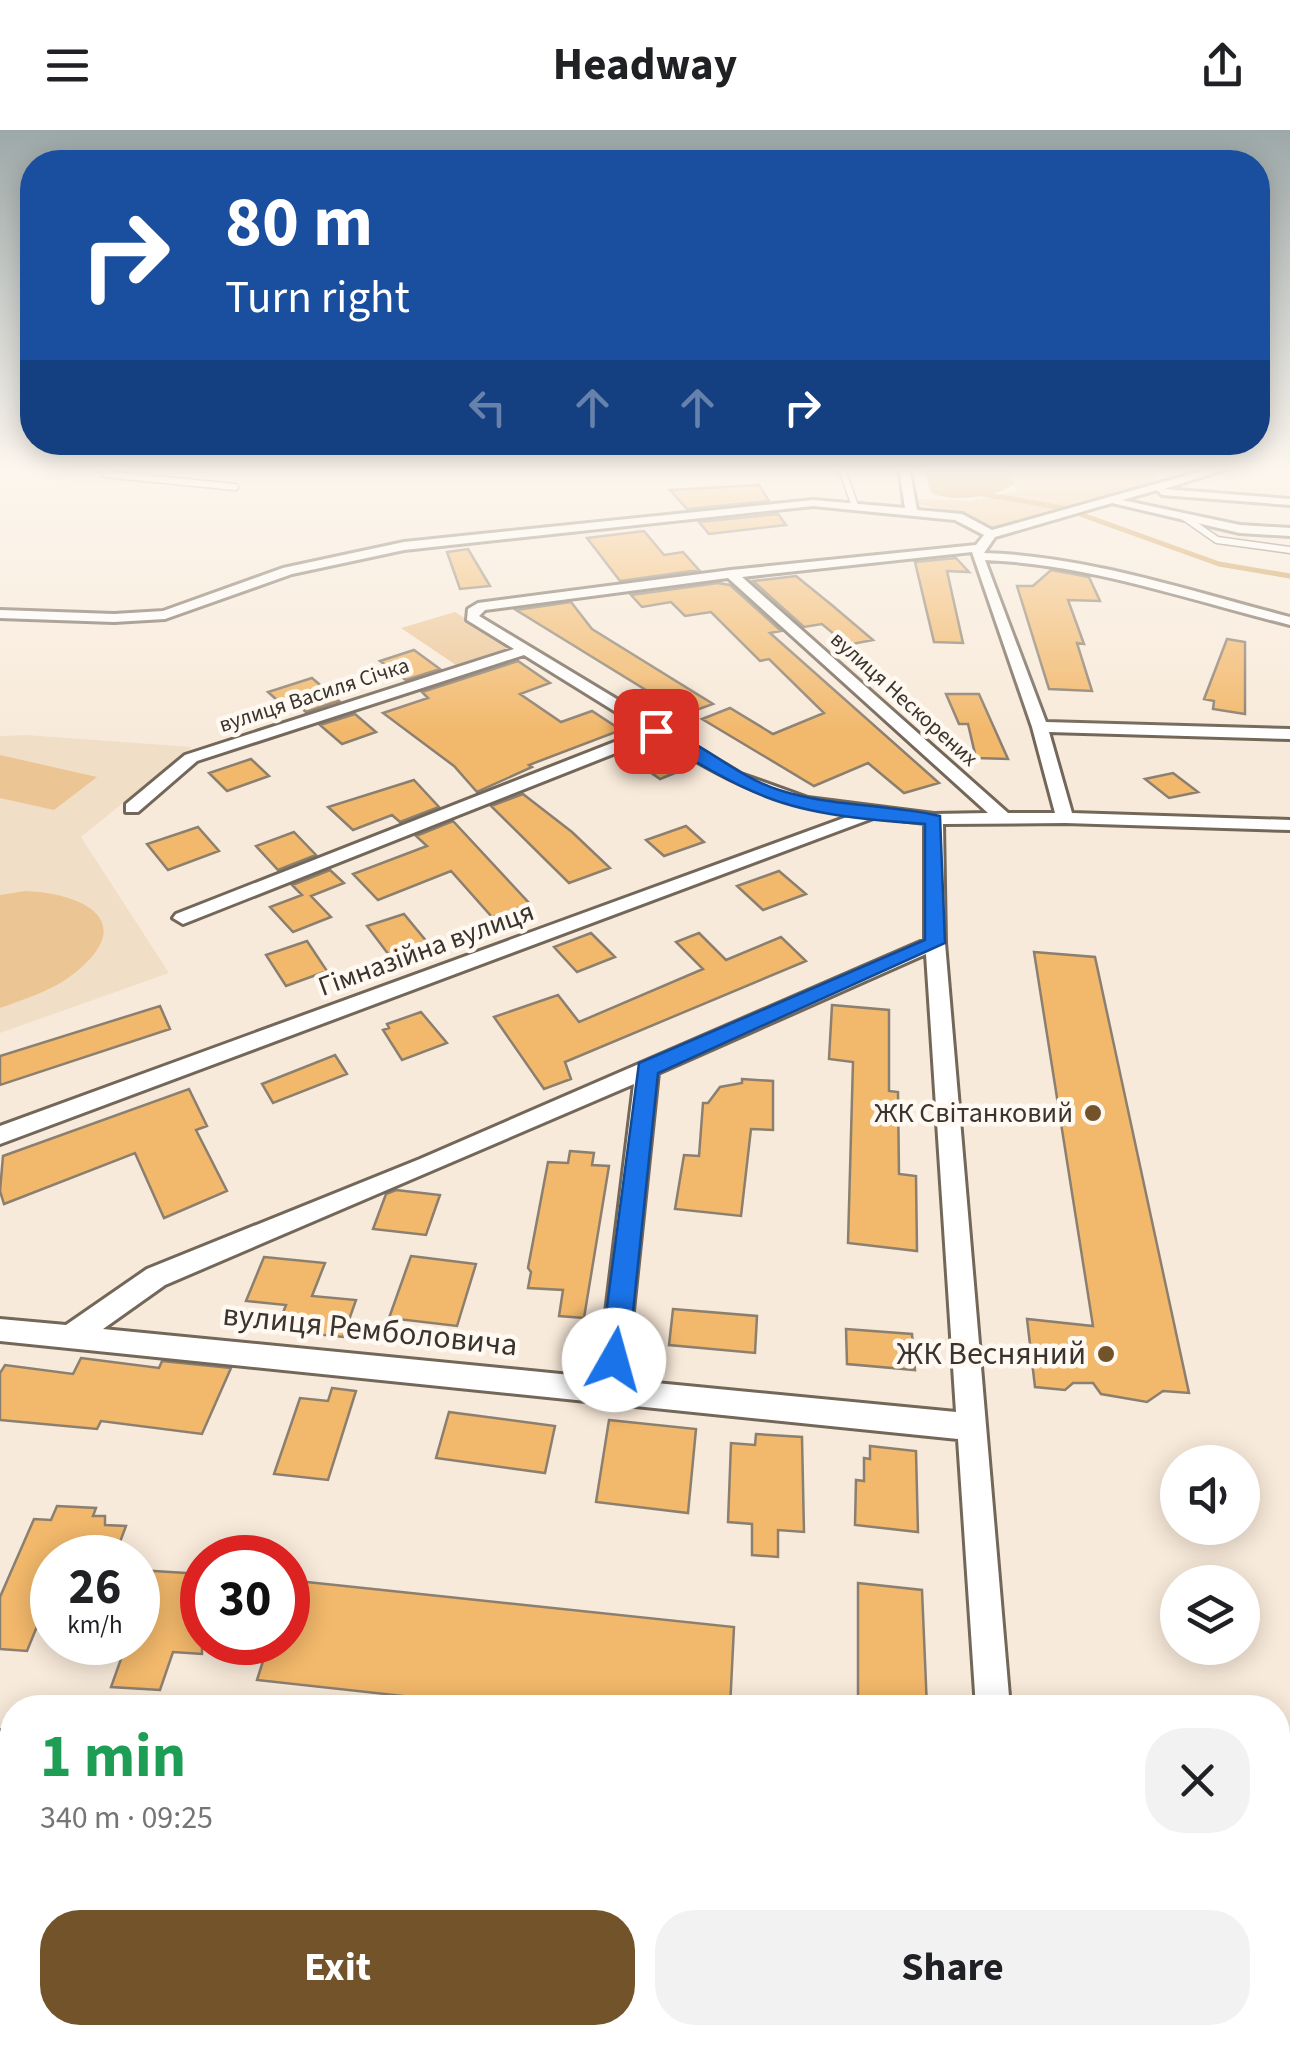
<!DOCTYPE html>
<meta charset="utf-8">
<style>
:root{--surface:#fff;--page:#f2f2f2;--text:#202124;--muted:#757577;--accent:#735329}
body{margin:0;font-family:"Source Sans 3",sans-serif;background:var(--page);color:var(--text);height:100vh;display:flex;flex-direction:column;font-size:38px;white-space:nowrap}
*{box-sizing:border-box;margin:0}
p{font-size:32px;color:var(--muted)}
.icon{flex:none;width:55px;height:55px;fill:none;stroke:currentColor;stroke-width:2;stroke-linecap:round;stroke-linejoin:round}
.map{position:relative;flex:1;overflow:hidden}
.side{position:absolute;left:0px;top:1565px;width:1290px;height:350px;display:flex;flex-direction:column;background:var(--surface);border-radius:40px 40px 0 0;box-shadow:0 5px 25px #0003}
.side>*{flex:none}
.guide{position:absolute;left:20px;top:20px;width:1250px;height:305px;border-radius:40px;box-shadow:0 5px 25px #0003;background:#1a4fa0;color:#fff;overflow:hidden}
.tools{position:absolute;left:1160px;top:1315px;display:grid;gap:20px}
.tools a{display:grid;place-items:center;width:100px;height:100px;border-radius:50%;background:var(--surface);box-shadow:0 5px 25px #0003;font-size:50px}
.speed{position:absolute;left:30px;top:1405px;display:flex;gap:20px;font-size:50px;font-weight:700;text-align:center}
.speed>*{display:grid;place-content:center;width:130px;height:130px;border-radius:50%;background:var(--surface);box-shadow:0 5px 25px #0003;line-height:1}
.speed small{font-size:25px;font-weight:400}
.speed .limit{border:15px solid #d22;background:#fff;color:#111}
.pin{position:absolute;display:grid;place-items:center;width:85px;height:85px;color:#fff;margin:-42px;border-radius:20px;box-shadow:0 5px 15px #0006}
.me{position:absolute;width:110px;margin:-55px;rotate:7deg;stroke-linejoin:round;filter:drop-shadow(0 0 8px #0008)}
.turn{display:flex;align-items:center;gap:35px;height:210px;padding:0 40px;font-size:45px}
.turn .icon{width:130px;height:130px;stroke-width:2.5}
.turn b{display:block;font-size:70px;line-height:85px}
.lanes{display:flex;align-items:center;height:95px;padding:0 40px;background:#0003;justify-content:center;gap:50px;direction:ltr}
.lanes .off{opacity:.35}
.round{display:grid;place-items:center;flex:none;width:105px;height:105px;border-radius:40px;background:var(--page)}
.overview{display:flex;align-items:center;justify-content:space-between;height:170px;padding:0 40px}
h1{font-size:60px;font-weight:700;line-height:75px;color:#1e9e55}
.primary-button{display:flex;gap:20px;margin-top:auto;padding:20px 40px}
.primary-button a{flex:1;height:115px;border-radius:40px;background:var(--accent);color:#fff;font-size:40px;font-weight:700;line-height:115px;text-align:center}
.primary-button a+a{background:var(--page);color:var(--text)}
header{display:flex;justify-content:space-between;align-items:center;height:130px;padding:0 40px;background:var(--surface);font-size:45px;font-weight:700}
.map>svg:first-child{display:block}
.built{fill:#f1dec7}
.green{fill:#ecc594}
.water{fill:#cc9547}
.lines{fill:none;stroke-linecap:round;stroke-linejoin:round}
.stream{stroke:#cc9547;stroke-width:5}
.building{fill:#f2b86b;stroke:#8b7f70;stroke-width:2.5}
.lane-far1-casing{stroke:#736759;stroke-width:9}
.lane-casing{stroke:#736759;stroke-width:22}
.street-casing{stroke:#736759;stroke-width:6}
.lane-far1{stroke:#fff;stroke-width:6}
.lane{stroke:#fff;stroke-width:18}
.street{fill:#fff;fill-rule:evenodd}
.route{fill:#1a73e8;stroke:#114b97;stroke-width:2.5}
.poi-dot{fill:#735329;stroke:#fff9f2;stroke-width:4}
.labels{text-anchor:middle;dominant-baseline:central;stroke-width:9;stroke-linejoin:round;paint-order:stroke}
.far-street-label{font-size:22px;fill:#39342d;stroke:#fff9f2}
.street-label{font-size:28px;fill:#39342d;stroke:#fff9f2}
.poi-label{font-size:28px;fill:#39342d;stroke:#fff9f2;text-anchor:end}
.near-street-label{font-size:32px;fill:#39342d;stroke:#fff9f2}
.near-poi-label{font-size:32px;fill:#39342d;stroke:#fff9f2;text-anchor:end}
</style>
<header><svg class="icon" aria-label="menu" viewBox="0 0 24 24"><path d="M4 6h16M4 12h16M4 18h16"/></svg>Headway<svg class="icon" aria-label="share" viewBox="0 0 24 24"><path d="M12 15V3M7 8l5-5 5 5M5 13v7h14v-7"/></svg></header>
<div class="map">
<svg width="1290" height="1915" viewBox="0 0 1290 1915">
<rect width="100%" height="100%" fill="#f8eada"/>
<path class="built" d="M 27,605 L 192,617 L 81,707 L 169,843 L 0,903 L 0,606 Z"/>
<path class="green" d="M 1011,337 L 1156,337 L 1158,356 L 999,398 L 985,397 L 955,382 L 918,374 L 917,369 L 970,371 L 1018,361 L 1008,346 L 1014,343 Z
M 455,482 L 511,517 L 456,535 L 401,498 Z
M 0,625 L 97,647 L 54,680 L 0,668 Z
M 25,761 C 84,763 141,792 72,845 C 51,861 25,869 0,878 L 0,765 Z"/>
<path class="water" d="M 923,337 L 1011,337 L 1014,344 L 1008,347 L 1015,354 C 995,367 954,373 931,363 Z"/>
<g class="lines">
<path class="stream" d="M 983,364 L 1063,378 L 1219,434 L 1290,446"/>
</g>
<path class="building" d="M 759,355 L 769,371 L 687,379 L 670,360 Z
M 778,384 L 786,395 L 709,404 L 699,392 Z
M 644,401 L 664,425 L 683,422 L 699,440 L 620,451 L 587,408 Z
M 468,419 L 490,456 L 460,459 L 447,422 Z
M 956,428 L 969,442 L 947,441 L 963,513 L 934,512 L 915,432 Z
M 1051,440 L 1089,447 L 1100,471 L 1068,470 L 1084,514 L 1077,513 L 1092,561 L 1049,559 L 1017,456 L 1033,456 Z
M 796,446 L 833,476 L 873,510 L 847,515 L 822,494 L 804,497 L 753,451 Z
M 718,453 L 730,455 L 781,501 L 770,503 L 939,653 L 904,663 L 868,633 L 814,656 L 702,589 L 730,578 L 773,604 L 824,583 L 769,529 L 760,531 L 711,482 L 685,486 L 671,472 L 642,477 L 631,465 Z
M 571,472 L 592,499 L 713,574 L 685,584 L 516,480 Z
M 1227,509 L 1245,512 L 1245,584 L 1213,579 L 1214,571 L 1204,569 Z
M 414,520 L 440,539 L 406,550 L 380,531 Z
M 518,531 L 550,553 L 520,564 L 561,592 L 592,581 L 621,600 L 529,635 L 532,637 L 477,662 L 454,636 L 383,583 L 428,568 L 422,562 Z
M 312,548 L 339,571 L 306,582 L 299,576 L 288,580 L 268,562 Z
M 946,564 L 979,564 L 1008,629 L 976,628 L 968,594 L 959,594 Z
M 355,584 L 376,602 L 342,614 L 320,595 Z
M 649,614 L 663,620 L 690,637 L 660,649 L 624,624 Z
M 251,629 L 269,646 L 227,661 L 209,643 Z
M 1173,643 L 1198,662 L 1169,668 L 1145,649 Z
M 414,650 L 439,677 L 400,692 L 392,685 L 353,700 L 328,677 Z
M 523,664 L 572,702 L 610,738 L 569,753 L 491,676 Z
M 453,691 L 530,774 L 492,787 L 451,741 L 378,770 L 353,744 L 427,716 L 416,706 Z
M 686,696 L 704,712 L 664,726 L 646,710 Z
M 198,697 L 219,721 L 168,740 L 147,714 Z
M 294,702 L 316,725 L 278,740 L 256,716 Z
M 330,740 L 344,753 L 311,766 L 331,787 L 293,802 L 270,777 L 302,765 L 292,755 Z
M 779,741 L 806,764 L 763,780 L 737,756 Z
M 404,784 L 427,812 L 389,825 L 367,796 Z
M 591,803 L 615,827 L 577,842 L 554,817 Z
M 699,803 L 726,830 L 781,807 L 806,831 L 565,932 L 571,949 L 544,959 L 494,887 L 558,865 L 579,892 L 703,839 L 676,812 Z
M 307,811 L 327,841 L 286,856 L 266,825 Z
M 1034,822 L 1095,827 L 1189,1263 L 1163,1261 L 1147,1272 L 1101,1264 L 1093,1253 L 1073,1253 L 1065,1260 L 1035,1257 L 1027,1189 L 1093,1196 Z
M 832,875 L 889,880 L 889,961 L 898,962 L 899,1044 L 916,1046 L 917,1121 L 848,1113 L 853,932 L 829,929 Z
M 160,876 L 170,899 L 0,955 L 0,926 Z
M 421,882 L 447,913 L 402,930 L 383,900 L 389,898 L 387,894 Z
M 335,925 L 347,944 L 273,973 L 262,954 Z
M 742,949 L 773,951 L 773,1000 L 751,999 L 741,1086 L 675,1079 L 684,1025 L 699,1026 L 703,973 L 708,973 L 720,957 L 742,953 Z
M 189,959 L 207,996 L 196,1000 L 227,1061 L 164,1088 L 135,1023 L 4,1074 L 0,1061 L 3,1026 Z
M 570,1021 L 594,1023 L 592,1035 L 609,1036 L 584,1188 L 559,1186 L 563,1160 L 528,1158 L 531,1142 L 528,1138 L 548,1032 L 568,1033 Z
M 396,1060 L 440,1065 L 426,1105 L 373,1099 L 386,1064 Z
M 411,1126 L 476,1134 L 457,1196 L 389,1188 Z
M 264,1127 L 325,1133 L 312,1166 L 356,1170 L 343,1207 L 276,1200 L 286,1175 L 246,1171 Z
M 673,1179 L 757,1186 L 755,1223 L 669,1215 Z
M 846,1199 L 912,1204 L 915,1240 L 847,1234 Z
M 81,1228 L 159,1238 L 162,1231 L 231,1238 L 202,1304 L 101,1291 L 97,1299 L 0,1290 L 0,1243 L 5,1235 L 73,1244 Z
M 332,1258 L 356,1261 L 328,1350 L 274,1344 L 300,1268 L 328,1271 Z
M 449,1282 L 555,1296 L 545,1343 L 436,1328 Z
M 609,1290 L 696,1299 L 688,1383 L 596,1372 Z
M 756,1304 L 802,1307 L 804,1402 L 778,1400 L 778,1427 L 752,1425 L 752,1394 L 728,1392 L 731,1313 L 755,1315 Z
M 870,1316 L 916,1321 L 918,1402 L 855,1395 L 856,1350 L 864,1351 L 864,1328 L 870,1329 Z
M 57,1376 L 96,1378 L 93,1386 L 105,1386 L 105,1395 L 126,1396 L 114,1428 L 52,1428 L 52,1490 L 40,1489 L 27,1521 L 0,1519 L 0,1467 L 34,1389 L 51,1390 Z
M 138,1440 L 202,1444 L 202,1524 L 173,1522 L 160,1560 L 111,1557 L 127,1512 L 138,1512 Z
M 288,1450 L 734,1497 L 730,1578 L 512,1578 L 257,1550 L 269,1512 L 288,1512 Z
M 858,1453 L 922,1460 L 927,1578 L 858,1578 Z"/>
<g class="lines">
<defs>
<path id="lane-far1" d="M 112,337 L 103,341 L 105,344 L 235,357
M 841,337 L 855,376
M 1184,387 L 1217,410 L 1290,420"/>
<path id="lane" d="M 465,1915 L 466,1902"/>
<path id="street" d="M 899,337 L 909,337 L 917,380 L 962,384 L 992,400 L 1216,337 L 1233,337 L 1164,359 L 1290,369 L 1290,375 L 1162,365 L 1157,360 L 1122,370 L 1240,395 L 1290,398 L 1290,406 L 1240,403 L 1112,373 L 995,407 L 984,423 C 1088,426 1190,461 1290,487 L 1290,495 C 1190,470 1088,434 985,430 L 1046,592 L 1290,599 L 1290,609 L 1049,602 L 1072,683 L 1290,690 L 1290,700 L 1065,693 L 943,694 L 945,813 L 1010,1578 L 976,1578 L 958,1309 L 0,1211 L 0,1189 L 66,1195 L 147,1139 L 420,1029 L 925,810 L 925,693 L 876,687 L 0,1014 L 0,996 L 855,684 C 769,674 728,651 656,607 L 183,794 L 173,788 L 176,784 L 645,600 L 524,525 L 197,631 L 138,682 L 126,682 L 126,674 L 185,625 L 514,519 L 467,490 L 468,479 L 478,473 L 731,440 L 976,415 L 984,405 L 955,390 L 813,376 L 404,420 L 292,444 L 165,489 L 114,492 L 0,488 L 0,480 L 114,484 L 163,481 L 283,438 L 404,412 L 813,370 L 905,378 ZM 972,422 L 1032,597 L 1055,683 L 1008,683 L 742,447 ZM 728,448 L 988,683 L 934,684 L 808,668 L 741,644 L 479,486 L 485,480 ZM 926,824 L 956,1282 L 646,1252 L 628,1228 L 658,943 ZM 634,954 L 600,1231 L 611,1249 L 103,1199 L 165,1155 Z
M 0,1601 L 12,1603 L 12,1637 L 0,1635 Z
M 1001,1902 L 1041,1902 L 1042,1915 L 1002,1915 Z"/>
</defs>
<use href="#lane-far1" class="lane-far1-casing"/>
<use href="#lane" class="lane-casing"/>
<use href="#street" class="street-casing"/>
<use href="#lane-far1" class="lane-far1"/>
<use href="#lane" class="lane"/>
<use href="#street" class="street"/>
</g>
<linearGradient id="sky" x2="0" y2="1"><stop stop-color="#9da8a8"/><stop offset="0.56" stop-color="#fcf6ee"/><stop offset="1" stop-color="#fcf6ee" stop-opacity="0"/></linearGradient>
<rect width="1290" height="605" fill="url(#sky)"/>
<path class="route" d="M 656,596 C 700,610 735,646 779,660 C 832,677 887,674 940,686 L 945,813 L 658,943 L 628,1230 L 624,1239 L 614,1243 L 604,1239 L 600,1230 L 639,933 L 925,810 L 925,694 C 873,690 814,686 766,667 C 725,651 688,627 650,604 L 648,601 Z"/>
<g class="poi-dot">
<circle cx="1093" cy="983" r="10"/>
<circle cx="1106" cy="1224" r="10"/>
</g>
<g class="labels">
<g class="far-street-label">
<text transform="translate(314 565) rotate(-18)">вулиця Василя Січка</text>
<text transform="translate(904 569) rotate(42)">вулиця Нескорених</text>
</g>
<g class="street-label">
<text transform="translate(426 819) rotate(-20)">Гімназійна вулиця</text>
</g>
<g class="poi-label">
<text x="1073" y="983">ЖК Світанковий</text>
</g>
<g class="near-street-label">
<text transform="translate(370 1200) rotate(6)">вулиця Ремболовича</text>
</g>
<g class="near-poi-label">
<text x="1086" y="1224">ЖК Весняний</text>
</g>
</g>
</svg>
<div class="tools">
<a><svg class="icon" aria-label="sound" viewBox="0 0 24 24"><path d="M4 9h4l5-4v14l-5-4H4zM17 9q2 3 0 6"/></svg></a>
<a><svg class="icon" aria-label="layers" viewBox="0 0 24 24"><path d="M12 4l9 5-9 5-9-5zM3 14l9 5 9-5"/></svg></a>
</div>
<div class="speed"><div>26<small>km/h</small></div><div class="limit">30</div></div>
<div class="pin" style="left:656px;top:601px;background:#d93025"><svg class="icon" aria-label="arrive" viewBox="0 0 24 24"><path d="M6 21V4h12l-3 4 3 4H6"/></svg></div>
<svg class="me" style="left:614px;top:1230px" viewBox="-20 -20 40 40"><circle r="19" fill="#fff"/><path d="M0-13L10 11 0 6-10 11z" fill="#1a73e8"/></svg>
<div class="guide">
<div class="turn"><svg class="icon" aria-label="right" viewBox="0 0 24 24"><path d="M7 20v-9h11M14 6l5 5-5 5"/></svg><div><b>80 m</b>Turn right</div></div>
<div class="lanes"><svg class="icon off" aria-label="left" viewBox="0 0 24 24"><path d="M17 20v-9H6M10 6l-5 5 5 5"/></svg><svg class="icon off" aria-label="ahead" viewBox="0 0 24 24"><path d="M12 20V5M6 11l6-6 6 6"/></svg><svg class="icon off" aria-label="ahead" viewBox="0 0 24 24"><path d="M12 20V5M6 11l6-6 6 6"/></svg><svg class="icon" aria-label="right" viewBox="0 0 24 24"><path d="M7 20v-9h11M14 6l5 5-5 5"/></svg></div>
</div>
<section class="side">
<div class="overview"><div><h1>1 min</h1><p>340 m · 09:25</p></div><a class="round"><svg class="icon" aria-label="close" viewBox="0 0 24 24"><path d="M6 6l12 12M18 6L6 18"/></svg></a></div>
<div class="primary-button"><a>Exit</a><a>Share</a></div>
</section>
</div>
